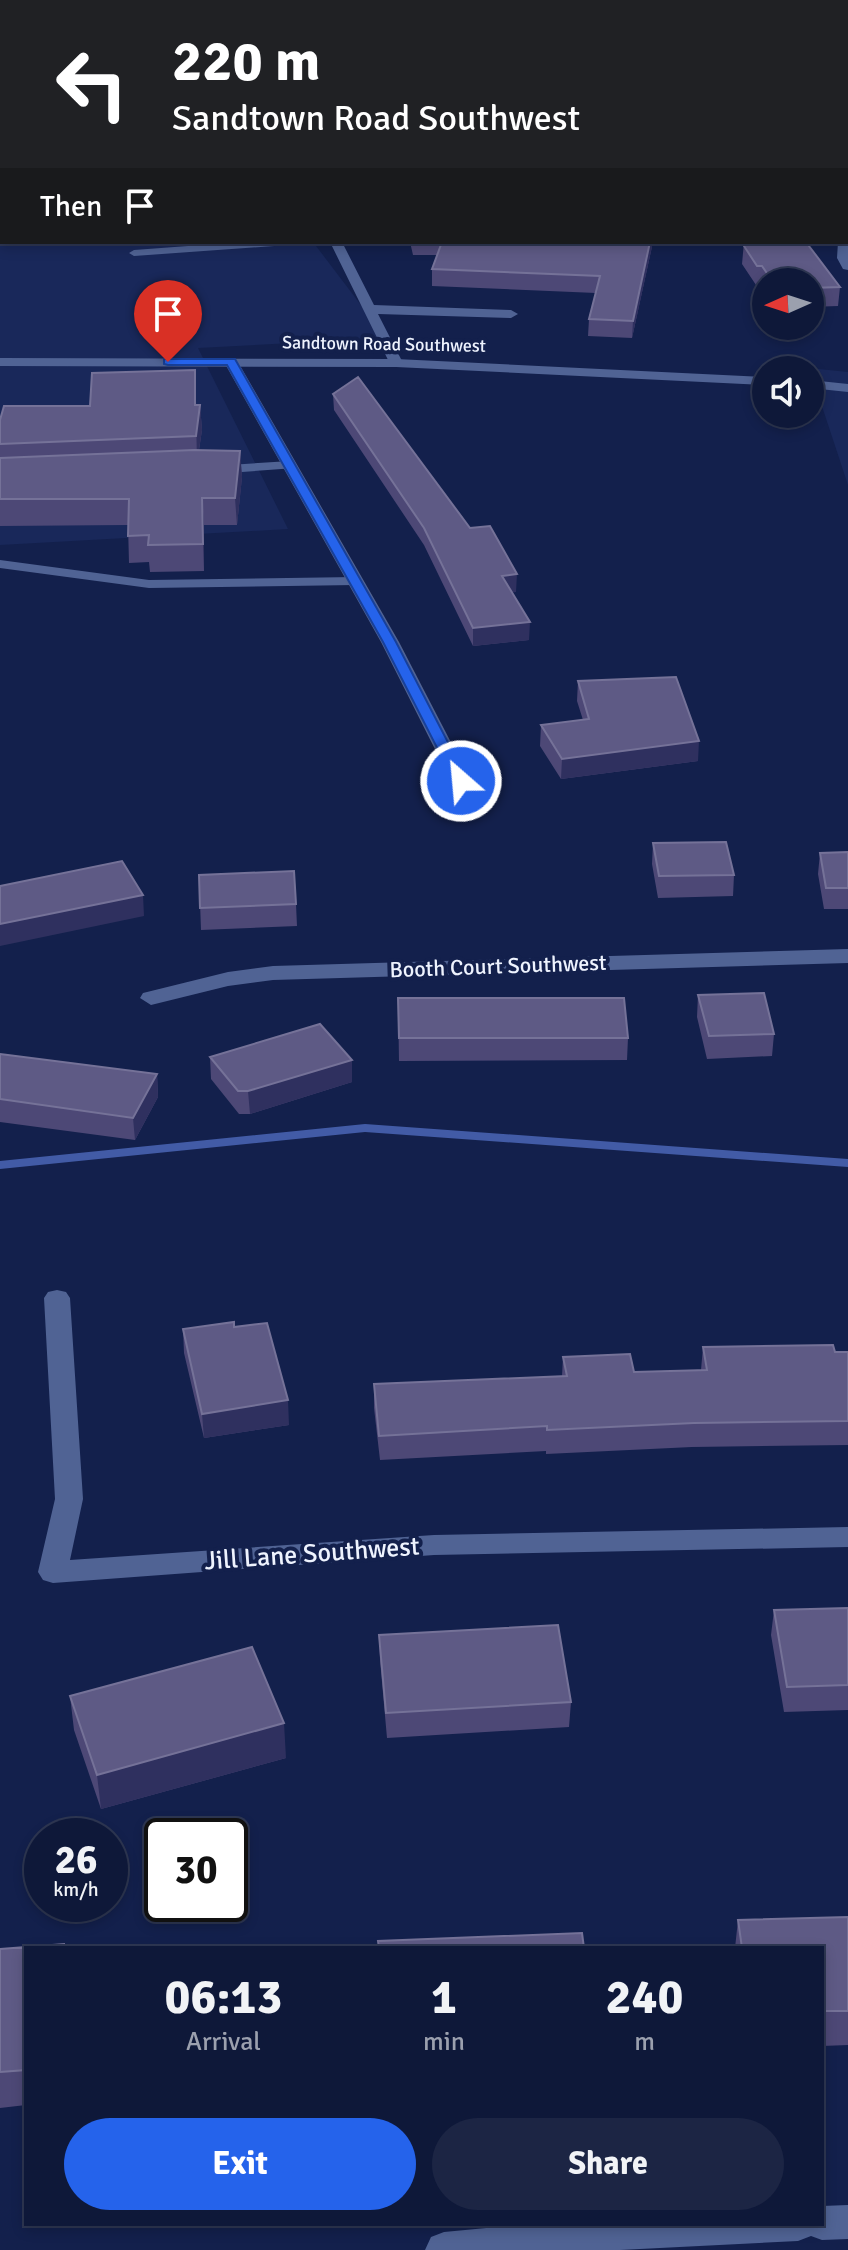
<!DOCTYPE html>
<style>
:root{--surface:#0e1839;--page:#1c2544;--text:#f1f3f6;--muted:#9ba0ae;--line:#2e3753;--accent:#2563eb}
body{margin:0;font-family:Signika,sans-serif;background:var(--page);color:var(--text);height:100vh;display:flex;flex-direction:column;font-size:30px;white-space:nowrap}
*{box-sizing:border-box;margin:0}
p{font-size:26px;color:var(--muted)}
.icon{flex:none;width:44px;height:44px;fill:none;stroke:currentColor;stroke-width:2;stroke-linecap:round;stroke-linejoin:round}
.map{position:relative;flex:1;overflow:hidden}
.panel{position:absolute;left:24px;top:1946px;width:800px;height:280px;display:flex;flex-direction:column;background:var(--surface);border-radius:0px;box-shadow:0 4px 12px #0003,0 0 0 2px var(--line)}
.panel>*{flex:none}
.guide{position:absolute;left:0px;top:0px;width:848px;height:244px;box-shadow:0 4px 12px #0003,0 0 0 2px var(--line);background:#202124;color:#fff;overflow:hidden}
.needle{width:52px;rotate:267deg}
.fabs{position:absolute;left:752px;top:268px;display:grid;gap:16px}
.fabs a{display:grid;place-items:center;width:72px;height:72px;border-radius:50%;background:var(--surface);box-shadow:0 4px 12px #0003,0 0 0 2px var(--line);font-size:40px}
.speed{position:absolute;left:24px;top:1818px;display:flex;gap:16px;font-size:40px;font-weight:700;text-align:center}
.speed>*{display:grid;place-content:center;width:104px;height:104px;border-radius:50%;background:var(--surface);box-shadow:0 4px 12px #0003,0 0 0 2px var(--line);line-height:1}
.speed small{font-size:20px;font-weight:400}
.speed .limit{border:4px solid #111;border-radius:12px;background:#fff;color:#111}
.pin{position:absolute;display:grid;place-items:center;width:68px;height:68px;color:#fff;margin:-82px -34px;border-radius:50% 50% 50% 0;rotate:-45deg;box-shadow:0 0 8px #0007}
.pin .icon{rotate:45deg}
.me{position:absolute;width:88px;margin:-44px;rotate:333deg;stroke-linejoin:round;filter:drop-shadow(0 0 6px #0008)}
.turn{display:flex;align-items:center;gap:28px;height:168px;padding:0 40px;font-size:36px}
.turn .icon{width:104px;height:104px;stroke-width:2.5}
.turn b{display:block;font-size:56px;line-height:68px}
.then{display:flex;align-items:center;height:76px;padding:0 40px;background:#0003;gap:16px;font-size:30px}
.eta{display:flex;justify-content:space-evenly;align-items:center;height:136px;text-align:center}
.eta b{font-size:48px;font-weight:700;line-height:56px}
.action{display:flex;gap:16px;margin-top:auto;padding:16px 40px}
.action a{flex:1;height:92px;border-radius:48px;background:var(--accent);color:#fff;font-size:32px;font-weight:700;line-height:92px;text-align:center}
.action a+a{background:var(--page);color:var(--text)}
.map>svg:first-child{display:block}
.built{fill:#19285a}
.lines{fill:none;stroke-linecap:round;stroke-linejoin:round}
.stream{fill:#425ba6;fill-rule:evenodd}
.lane{fill:#506394;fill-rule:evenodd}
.street{fill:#506394;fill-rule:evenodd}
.secondary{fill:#506394;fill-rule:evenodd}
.primary{fill:#9d8b54;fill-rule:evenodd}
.wall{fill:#4d4876}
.shaded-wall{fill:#2f305f}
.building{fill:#5e5a85;stroke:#757298;stroke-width:2}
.route{fill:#2563eb;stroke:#184099;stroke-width:2}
.labels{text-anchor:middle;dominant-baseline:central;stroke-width:8;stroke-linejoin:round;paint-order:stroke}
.far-street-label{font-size:18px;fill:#eef3fe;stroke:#13204c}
.street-label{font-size:22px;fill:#eef3fe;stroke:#13204c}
.near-street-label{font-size:26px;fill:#eef3fe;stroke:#13204c}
</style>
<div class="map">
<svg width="848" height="2250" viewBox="0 0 848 2250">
<rect width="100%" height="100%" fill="#13204c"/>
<path class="built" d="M 0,0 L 461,0 L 465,2 L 2,2 L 0,60 Z
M 0,65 L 2,242 L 313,242 L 386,338 L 198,348 L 288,529 L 0,545 Z
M 809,368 L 848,372 L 848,485 L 810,370 Z"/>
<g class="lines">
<path class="stream" d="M 846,52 L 848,53 L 848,57 L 846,56 Z
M 365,1124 L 848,1159 L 848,1167 L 365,1132 L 0,1169 L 0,1161 Z"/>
<path class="lane" d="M 91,0 L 100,0 L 101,2 L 92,2 Z
M 242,242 L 293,242 L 288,245 L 134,256 L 129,253 L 134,250 Z
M 290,461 L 295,462 L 295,468 L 214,474 L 207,470 L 214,466 Z
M 0,560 L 149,580 L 355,577 L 362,581 L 355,585 L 149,588 L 0,568 Z"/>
<path class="street" d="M 0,64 L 2,64 L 2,71 L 0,71 Z
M 846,239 L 848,239 L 848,270 L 843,269 L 837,258 L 838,242 L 846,242 Z
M 330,242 L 342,242 L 374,305 L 511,310 L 518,314 L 511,318 L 378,314 L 403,363 L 401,366 L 391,366 Z
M 231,358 L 238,362 L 399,642 L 471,781 L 468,785 L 454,785 L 451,781 L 381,642 L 224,362 Z
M 848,949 L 848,963 L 273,980 L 228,986 L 151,1005 L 140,998 L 143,993 L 228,972 L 273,966 Z
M 57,1290 L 66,1292 L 70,1298 L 83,1499 L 70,1560 L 434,1535 L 848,1527 L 848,1547 L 434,1555 L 53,1583 L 43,1580 L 38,1572 L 55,1499 L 44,1298 L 48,1292 Z
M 848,2205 L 848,2239 L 822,2240 L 811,2236 L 798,2241 L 620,2250 L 425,2250 L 431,2237 L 444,2232 L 528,2224 L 822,2224 L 822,2206 Z"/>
<path class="secondary" d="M 0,358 L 396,359 L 766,377 L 766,385 L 396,367 L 0,366 Z
M 810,380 L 848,384 L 848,392 L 810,388 Z"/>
<path class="primary" d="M 289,0 L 327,0 L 288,2 Z
M 0,18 L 2,18 L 2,24 L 0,24 Z"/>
</g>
<path class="wall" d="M 846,125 L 848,125 L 848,195 L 846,195 Z
M 410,242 L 653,242 L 632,338 L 588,336 L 589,319 L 596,293 L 432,286 L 432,269 L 438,255 L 413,255 Z
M 744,242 L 809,246 L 840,287 L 838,306 L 810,307 L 810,282 L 766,282 L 766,292 L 761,284 L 756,285 L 742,264 Z
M 333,394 L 516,592 L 512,592 L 529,640 L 473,646 L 424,545 L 334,410 Z
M 200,405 L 202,430 L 199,450 L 240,451 L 242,477 L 237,525 L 204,525 L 204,571 L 150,572 L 149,562 L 129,563 L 128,525 L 0,526 L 0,420 Z
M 578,681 L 698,761 L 561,779 L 540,746 L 541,725 L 583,720 L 577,701 Z
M 653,843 L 734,875 L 733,896 L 658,898 L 652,864 Z
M 848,852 L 848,909 L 824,909 L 818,874 L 820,853 Z
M 199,875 L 296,904 L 297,926 L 201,930 Z
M 698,995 L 774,1034 L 772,1056 L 707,1059 L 697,1017 Z
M 398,998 L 628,1038 L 627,1060 L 399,1061 Z
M 0,1054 L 157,1074 L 158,1097 L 135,1140 L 0,1122 Z
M 210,1057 L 352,1082 L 250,1114 L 239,1114 L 211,1079 Z
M 234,1327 L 289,1425 L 204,1438 L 184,1353 L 183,1329 Z
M 703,1347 L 848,1352 L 848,1445 L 692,1447 L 546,1454 L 546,1451 L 380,1460 L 374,1408 L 374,1384 L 562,1376 L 563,1357 L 634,1372 L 701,1370 Z
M 848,1608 L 848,1710 L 784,1712 L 771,1635 L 774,1610 Z
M 379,1635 L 571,1702 L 569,1727 L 387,1738 L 380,1660 Z
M 70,1696 L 286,1758 L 101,1809 L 74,1730 Z
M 848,1917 L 848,2045 L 822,2046 L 822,1948 L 735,1948 L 738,1920 Z
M 26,1948 L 26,2105 L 0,2108 L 0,1949 Z"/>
<path class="shaded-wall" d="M 650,242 L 653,242 L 632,338 L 633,321 Z
M 195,370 L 197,430 L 200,405 L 202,430 L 197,462 Z
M 240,451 L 242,477 L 237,525 L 235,498 Z
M 202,498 L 204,525 L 204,571 L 203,544 Z
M 517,574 L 516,592 L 502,594 L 502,576 Z
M 530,622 L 529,640 L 473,646 L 473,628 Z
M 699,741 L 698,761 L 561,779 L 562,759 Z
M 143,895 L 144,916 L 0,946 L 0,924 Z
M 352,1060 L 352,1082 L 250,1114 L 248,1091 Z
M 157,1074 L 158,1097 L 135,1140 L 133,1118 Z
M 288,1400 L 289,1425 L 204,1438 L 202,1414 Z
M 284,1723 L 286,1758 L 101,1809 L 97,1775 Z"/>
<path class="building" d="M 244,0 L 284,0 L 287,2 L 246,2 Z
M 846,125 L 848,125 L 848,177 L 846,178 Z
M 442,242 L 650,242 L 633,321 L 589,319 L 600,276 L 432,269 Z
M 744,242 L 810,242 L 809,246 L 840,287 L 810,288 L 810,282 L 773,282 L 762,266 L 757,266 L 744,246 Z
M 195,370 L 195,405 L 200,405 L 196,436 L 0,444 L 0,420 L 4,406 L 90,406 L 92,373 Z
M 358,377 L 470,528 L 490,526 L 517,574 L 502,576 L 530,622 L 473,628 L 424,528 L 333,394 Z
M 194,450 L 240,451 L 235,498 L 202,498 L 203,544 L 148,545 L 149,535 L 128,536 L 129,499 L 0,499 L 0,458 Z
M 676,677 L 699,741 L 562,759 L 541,725 L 589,719 L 578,681 Z
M 726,842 L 734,875 L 659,876 L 653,843 Z
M 848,852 L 848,888 L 826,888 L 820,853 Z
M 122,861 L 143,895 L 0,924 L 0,886 Z
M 294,871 L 296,904 L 200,908 L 199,875 Z
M 764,993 L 774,1034 L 709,1036 L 698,995 Z
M 398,998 L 624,998 L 628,1038 L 399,1038 Z
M 320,1024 L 352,1060 L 248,1091 L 238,1091 L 210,1057 Z
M 0,1054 L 157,1074 L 133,1118 L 0,1099 Z
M 234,1322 L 234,1327 L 267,1323 L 288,1400 L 202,1414 L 183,1329 Z
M 833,1345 L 835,1352 L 848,1352 L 848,1421 L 694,1423 L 547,1430 L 547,1426 L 379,1436 L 374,1384 L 567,1376 L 563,1357 L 630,1354 L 634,1372 L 707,1370 L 703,1347 Z
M 848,1608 L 848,1685 L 787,1687 L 774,1610 Z
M 558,1625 L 571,1702 L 386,1713 L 379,1635 Z
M 252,1647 L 284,1723 L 97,1775 L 70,1696 Z
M 848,1917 L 848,2011 L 822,2011 L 822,1948 L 742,1948 L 738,1920 Z
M 582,1933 L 584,1948 L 379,1948 L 378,1941 Z
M 64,1944 L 64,1948 L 26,1948 L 26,2070 L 0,2072 L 0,1949 Z
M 137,1945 L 137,1948 L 103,1948 Z"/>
<path class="route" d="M 164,359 L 235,359 L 396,642 L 468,781 L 466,784 L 456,784 L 454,781 L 383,642 L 227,365 L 168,365 L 164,364 Z"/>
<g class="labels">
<g class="far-street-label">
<text transform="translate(384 344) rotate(1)">Sandtown Road Southwest</text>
</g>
<g class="street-label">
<text transform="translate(498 966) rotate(-2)">Booth Court Southwest</text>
</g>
<g class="near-street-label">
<text transform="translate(312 1554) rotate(-4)">Jill Lane Southwest</text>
</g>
</g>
</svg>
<div class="fabs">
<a><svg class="needle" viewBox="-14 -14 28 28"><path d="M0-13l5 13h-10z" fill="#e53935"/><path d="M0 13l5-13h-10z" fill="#9ba0ae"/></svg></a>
<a><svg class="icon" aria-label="sound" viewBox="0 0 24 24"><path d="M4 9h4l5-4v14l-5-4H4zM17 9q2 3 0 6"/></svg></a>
</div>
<div class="speed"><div>26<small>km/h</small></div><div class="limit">30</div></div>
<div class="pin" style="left:168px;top:362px;background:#d93025"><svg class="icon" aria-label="arrive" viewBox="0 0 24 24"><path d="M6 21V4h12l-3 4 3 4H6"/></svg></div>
<svg class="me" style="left:461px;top:781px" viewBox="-20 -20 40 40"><circle r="17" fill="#2563eb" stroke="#fff" stroke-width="3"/><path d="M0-11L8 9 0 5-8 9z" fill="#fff"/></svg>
<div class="guide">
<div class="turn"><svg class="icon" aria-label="left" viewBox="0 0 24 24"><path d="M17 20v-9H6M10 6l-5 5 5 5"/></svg><div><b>220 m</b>Sandtown Road Southwest</div></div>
<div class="then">Then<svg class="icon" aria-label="arrive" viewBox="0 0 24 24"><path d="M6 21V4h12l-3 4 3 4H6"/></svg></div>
</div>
<section class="panel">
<div class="eta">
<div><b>06:13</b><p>Arrival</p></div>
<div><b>1</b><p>min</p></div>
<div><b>240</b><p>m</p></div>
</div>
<div class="action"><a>Exit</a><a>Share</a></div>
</section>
</div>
